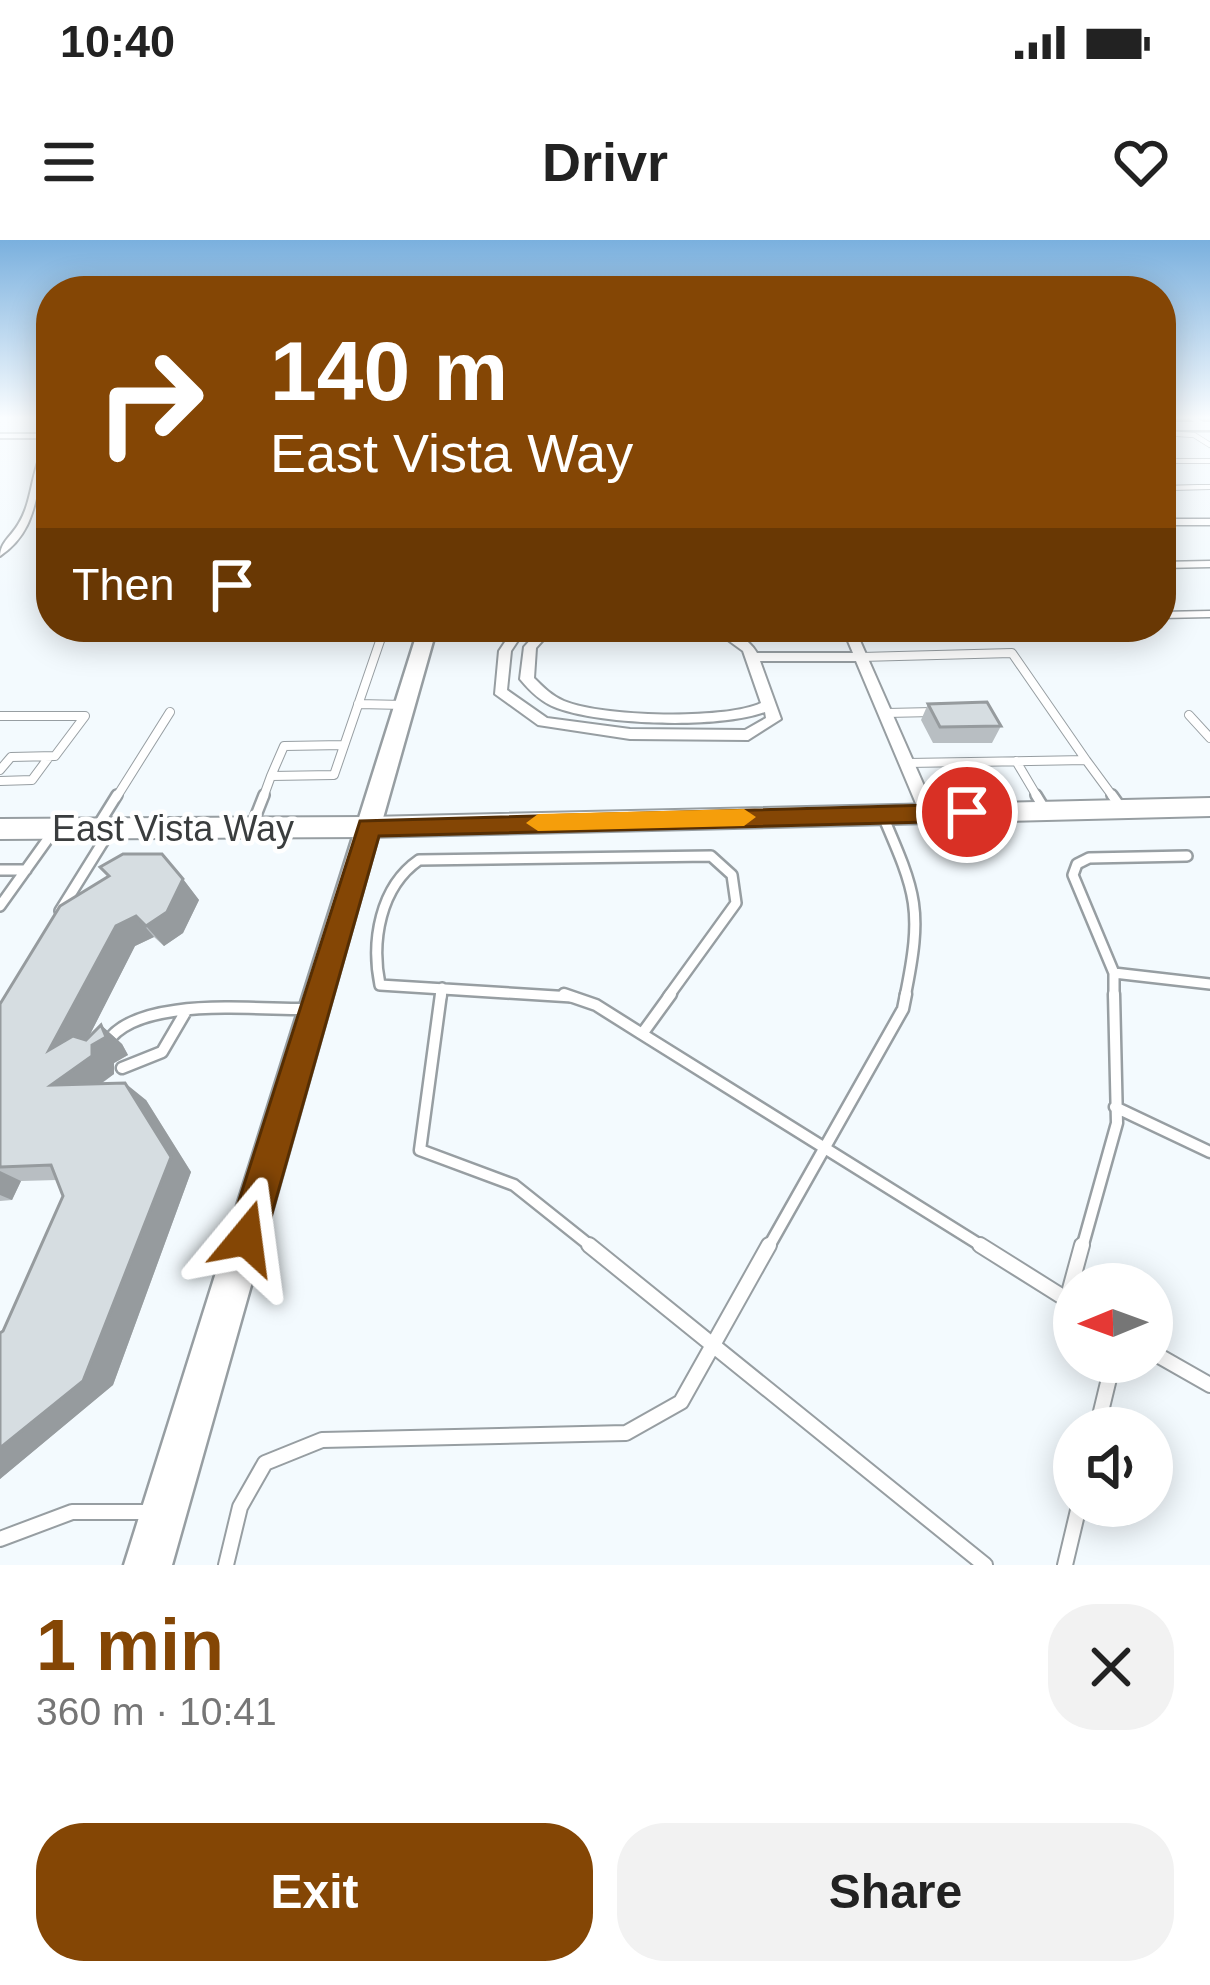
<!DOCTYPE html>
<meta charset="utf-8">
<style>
:root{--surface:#fff;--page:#f2f2f2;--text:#222;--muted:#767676;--accent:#844605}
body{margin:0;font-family:Arial,sans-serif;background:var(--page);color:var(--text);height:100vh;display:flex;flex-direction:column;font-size:45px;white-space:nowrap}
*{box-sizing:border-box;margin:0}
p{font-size:39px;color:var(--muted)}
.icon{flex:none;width:66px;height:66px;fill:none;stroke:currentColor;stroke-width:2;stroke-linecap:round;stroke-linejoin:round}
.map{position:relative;height:1325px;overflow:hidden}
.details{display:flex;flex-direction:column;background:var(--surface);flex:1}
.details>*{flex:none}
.guide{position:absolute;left:36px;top:36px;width:1140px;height:366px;border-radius:48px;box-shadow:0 6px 30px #0003;background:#844605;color:#fff;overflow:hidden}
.needle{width:78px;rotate:269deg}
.tools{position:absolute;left:1053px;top:1023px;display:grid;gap:24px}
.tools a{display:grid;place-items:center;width:120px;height:120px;border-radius:50%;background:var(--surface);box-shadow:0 6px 30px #0003;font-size:60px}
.pin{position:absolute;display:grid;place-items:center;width:102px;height:102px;color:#fff;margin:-51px;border:6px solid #fff;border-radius:50%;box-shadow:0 3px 12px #0007}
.me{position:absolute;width:132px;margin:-66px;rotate:16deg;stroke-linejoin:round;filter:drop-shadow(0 0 9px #0008)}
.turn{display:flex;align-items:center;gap:42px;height:252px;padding:0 36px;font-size:54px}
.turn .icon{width:156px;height:156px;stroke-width:2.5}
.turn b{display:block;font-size:84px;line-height:102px}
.then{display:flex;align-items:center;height:114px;padding:0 36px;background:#0003;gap:24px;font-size:45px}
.round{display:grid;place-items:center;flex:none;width:126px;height:126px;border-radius:48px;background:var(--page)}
.headline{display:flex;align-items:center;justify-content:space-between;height:204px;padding:0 36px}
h1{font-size:72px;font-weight:700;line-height:90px;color:var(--accent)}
.button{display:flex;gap:24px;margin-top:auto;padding:24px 36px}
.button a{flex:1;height:138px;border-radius:48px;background:var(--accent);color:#fff;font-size:48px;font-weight:700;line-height:138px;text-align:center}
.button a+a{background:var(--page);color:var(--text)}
.status{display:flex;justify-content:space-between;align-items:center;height:84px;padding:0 60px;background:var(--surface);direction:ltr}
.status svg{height:33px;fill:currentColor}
header{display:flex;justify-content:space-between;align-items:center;height:156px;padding:0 36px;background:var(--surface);font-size:54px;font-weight:700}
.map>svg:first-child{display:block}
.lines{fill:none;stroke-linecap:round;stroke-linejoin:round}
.lane-far5-casing{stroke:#979ea2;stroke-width:6}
.lane-far4-casing{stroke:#979ea2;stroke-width:9}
.lane-far3-casing{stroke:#979ea2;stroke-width:10}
.lane-far2-casing{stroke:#979ea2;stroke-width:14}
.lane-far1-casing{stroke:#979ea2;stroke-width:15}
.lane-casing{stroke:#979ea2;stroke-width:18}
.street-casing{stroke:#979ea2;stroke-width:4}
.secondary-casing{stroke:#979ea2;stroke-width:5}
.primary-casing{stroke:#979ea2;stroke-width:4}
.lane-far5{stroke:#fff;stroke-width:4.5}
.lane-far4{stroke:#fff;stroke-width:6}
.lane-far3{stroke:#fff;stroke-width:8}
.lane-far2{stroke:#fff;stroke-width:9}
.lane-far1{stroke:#fff;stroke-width:10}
.lane{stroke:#fff;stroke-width:14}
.street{fill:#fff;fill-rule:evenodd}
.secondary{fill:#fff;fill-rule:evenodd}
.primary{fill:#fff;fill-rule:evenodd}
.wall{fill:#b8bec2}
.shaded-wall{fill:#969b9e}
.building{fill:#d6dde1;stroke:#969b9e;stroke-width:3}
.route{fill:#844605;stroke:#562e03;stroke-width:3}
.slow{fill:#f59e0b}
.labels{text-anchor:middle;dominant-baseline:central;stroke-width:9;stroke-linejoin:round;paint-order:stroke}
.street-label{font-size:36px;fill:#3a3d3e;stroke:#fff}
</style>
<div class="status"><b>10:40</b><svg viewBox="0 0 49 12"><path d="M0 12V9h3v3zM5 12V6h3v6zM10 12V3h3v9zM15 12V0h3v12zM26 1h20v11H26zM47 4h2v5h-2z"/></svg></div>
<header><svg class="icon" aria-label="menu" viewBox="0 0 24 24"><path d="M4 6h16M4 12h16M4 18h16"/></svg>Drivr<svg class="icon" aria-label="heart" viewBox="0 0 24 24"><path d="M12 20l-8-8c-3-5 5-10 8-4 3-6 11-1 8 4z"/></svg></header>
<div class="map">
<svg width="1210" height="1325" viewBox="0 0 1210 1325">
<rect width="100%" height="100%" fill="#f3fafe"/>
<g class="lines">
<defs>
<path id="lane-far5" d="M 1189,176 L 1205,186
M 1161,193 L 1194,195 L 1210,205
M 1161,221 L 1210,221
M 1161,248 L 1210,247
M 38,256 L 51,255"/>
<path id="lane-far4" d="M 1161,282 L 1210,282
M 1161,325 L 1210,324
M 1161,375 L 1210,374
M 336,387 L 335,392 L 383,392
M 380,401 L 385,387"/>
<path id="lane-far3" d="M 861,417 L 1012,413 L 1086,520 L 907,523
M 358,464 L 404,465
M 886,473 L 934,472
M 1189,475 L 1210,498
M 0,476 L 85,476 L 55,516 L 11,517 L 0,530
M 344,505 L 284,506 L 271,536 L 334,535 L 381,398
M 1086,520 L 1114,558
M 1016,521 L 1038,558
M 0,541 L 32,540 L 49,517
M 116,558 L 170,472
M 263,558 L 271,536"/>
<path id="lane-far2" d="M 1036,555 L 1044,568
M 1112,555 L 1122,569
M 882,574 C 917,655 923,669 905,757
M 99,584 L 117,555
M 251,588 L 264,555
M 0,630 L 26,630
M 0,666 L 55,589
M 60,671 L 111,589
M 1114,733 L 1210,744
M 441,757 L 442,748
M 572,757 L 380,745 C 371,701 380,647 419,620 L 711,616 L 732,635 L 736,663 L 668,757
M 1114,757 L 1114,733 L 1073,635 L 1077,624 L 1089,618 L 1187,616"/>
<path id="lane-far1" d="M 441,754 L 420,910 L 514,945 L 593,1008
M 564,754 L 596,765 L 642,794
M 642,794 L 985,1008
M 642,794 L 671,754
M 106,804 C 135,755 255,770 309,769
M 122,828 L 162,812 L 186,771
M 1115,867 L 1210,912
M 768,1008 L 903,769 L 906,754
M 1082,1008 L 1117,883 L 1114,754"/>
<path id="lane" d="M 589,1005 L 985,1325
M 980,1005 L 1074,1064
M 1067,1060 L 1082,1005
M 1152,1112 L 1210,1145
M 1097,1188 L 1113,1122
M 0,1299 L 72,1272 L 152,1272
M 226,1325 L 240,1267 L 265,1223 L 322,1200 L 626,1193 L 681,1162 L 769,1005
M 1065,1325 L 1079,1266"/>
<path id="street" d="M 0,194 L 51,194 L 51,198 L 0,198 Z
M 51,200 L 51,211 C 32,250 41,288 0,316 C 1,301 12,296 19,283 C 35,257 30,222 51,200 Z
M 515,387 L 527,387 L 511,411 L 507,450 L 547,478 L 630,489 L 745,490 L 766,478 L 765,472 C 719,489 603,485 557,468 C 542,463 530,451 520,439 L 524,407 L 542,387 L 555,387 L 536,408 L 534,438 C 543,447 552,456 564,461 C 602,477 725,480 761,463 L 743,411 L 710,387 C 727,387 748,397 757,413 L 853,413 L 842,387 L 854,387 L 936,573 L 928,579 L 920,573 L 856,421 L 760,421 L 781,479 L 748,500 L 630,499 L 538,485 L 495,454 L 499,411 Z"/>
<path id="secondary" d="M 1161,182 L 1210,182 L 1210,190 L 1161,190 Z
M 419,387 L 437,387 L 172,1325 L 124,1325 Z"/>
<path id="primary" d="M 1210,558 L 1210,576 L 369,597 L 0,599 L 0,579 L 369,577 Z"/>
</defs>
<use href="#lane-far5" class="lane-far5-casing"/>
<use href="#lane-far4" class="lane-far4-casing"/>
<use href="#lane-far3" class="lane-far3-casing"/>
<use href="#lane-far2" class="lane-far2-casing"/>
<use href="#lane-far1" class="lane-far1-casing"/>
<use href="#lane" class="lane-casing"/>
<use href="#street" class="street-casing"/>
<use href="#secondary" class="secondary-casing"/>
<use href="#primary" class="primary-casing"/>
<use href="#lane-far5" class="lane-far5"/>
<use href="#lane-far4" class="lane-far4"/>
<use href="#lane-far3" class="lane-far3"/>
<use href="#lane-far2" class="lane-far2"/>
<use href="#lane-far1" class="lane-far1"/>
<use href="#lane" class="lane"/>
<use href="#street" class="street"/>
<use href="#secondary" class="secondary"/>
<use href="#primary" class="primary"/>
</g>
<path class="wall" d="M 928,464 L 1001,486 L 992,503 L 933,503 L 921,480 Z
M 100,627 L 183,639 L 199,660 L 183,693 L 164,706 L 154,697 L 135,706 L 89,796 L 101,785 L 122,804 L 128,815 L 114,823 L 114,834 L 101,844 L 146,860 L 191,932 L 113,1145 L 0,1239 L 0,1093 L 3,1091 L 63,956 L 57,940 L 21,941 L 12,960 L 0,961 L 0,764 L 108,636 Z"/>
<path class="shaded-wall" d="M 183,639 L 199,660 L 183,693 L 164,706 L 146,686 Z
M 136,676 L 154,697 L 135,706 L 73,828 L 49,810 L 116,686 Z
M 101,785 L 122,804 L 128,815 L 114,823 L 114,834 L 75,862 L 51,845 L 92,805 Z
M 125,843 L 146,860 L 191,932 L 113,1145 L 0,1239 L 0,1208 Z
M 0,931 L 21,941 L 12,960 L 0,955 Z"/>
<path class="building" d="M 987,462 L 1001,486 L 940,487 L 928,464 Z
M 123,614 L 162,614 L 183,639 L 167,672 L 146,686 L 136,676 L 116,686 L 49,810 L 73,796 L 86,800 L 101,785 L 106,797 L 92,805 L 92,816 L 51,845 L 125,843 L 171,917 L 83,1141 L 0,1208 L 0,1093 L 3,1091 L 63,956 L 51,925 L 0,927 L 0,764 L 60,666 L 109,636 L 100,627 Z"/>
<linearGradient id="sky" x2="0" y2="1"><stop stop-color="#7ab0de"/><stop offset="0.49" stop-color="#fafdff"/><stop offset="1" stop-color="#fafdff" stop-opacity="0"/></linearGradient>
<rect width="1210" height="362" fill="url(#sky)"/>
<path class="route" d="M 967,564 L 979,572 L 967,581 L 379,596 L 265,998 L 259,1011 L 246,1017 L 233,1011 L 227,998 L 360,581 Z"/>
<path class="slow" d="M 744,569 L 756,577 L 744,586 L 538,591 L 526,583 L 538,574 Z"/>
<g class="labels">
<g class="street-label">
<text x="173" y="588">East Vista Way</text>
</g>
</g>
</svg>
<div class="tools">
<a><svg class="needle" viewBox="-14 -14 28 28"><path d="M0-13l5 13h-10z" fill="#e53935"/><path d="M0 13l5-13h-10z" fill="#767676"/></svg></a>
<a><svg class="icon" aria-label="sound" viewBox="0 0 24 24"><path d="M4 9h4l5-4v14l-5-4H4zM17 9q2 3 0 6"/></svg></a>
</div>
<div class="pin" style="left:967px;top:572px;background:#d93025"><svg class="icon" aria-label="arrive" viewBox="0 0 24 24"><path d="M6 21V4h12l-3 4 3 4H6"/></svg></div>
<svg class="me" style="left:246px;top:998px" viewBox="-20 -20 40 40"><path d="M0-17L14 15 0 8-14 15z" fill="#844605" stroke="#fff" stroke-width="4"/></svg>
<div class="guide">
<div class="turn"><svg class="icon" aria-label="right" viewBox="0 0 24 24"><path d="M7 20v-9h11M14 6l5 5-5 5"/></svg><div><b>140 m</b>East Vista Way</div></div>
<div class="then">Then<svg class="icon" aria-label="arrive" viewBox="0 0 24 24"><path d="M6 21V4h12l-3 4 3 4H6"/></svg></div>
</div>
</div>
<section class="details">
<div class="headline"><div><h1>1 min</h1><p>360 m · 10:41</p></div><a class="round"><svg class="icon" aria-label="close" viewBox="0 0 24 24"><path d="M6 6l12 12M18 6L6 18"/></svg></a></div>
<div class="button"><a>Exit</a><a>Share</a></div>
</section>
